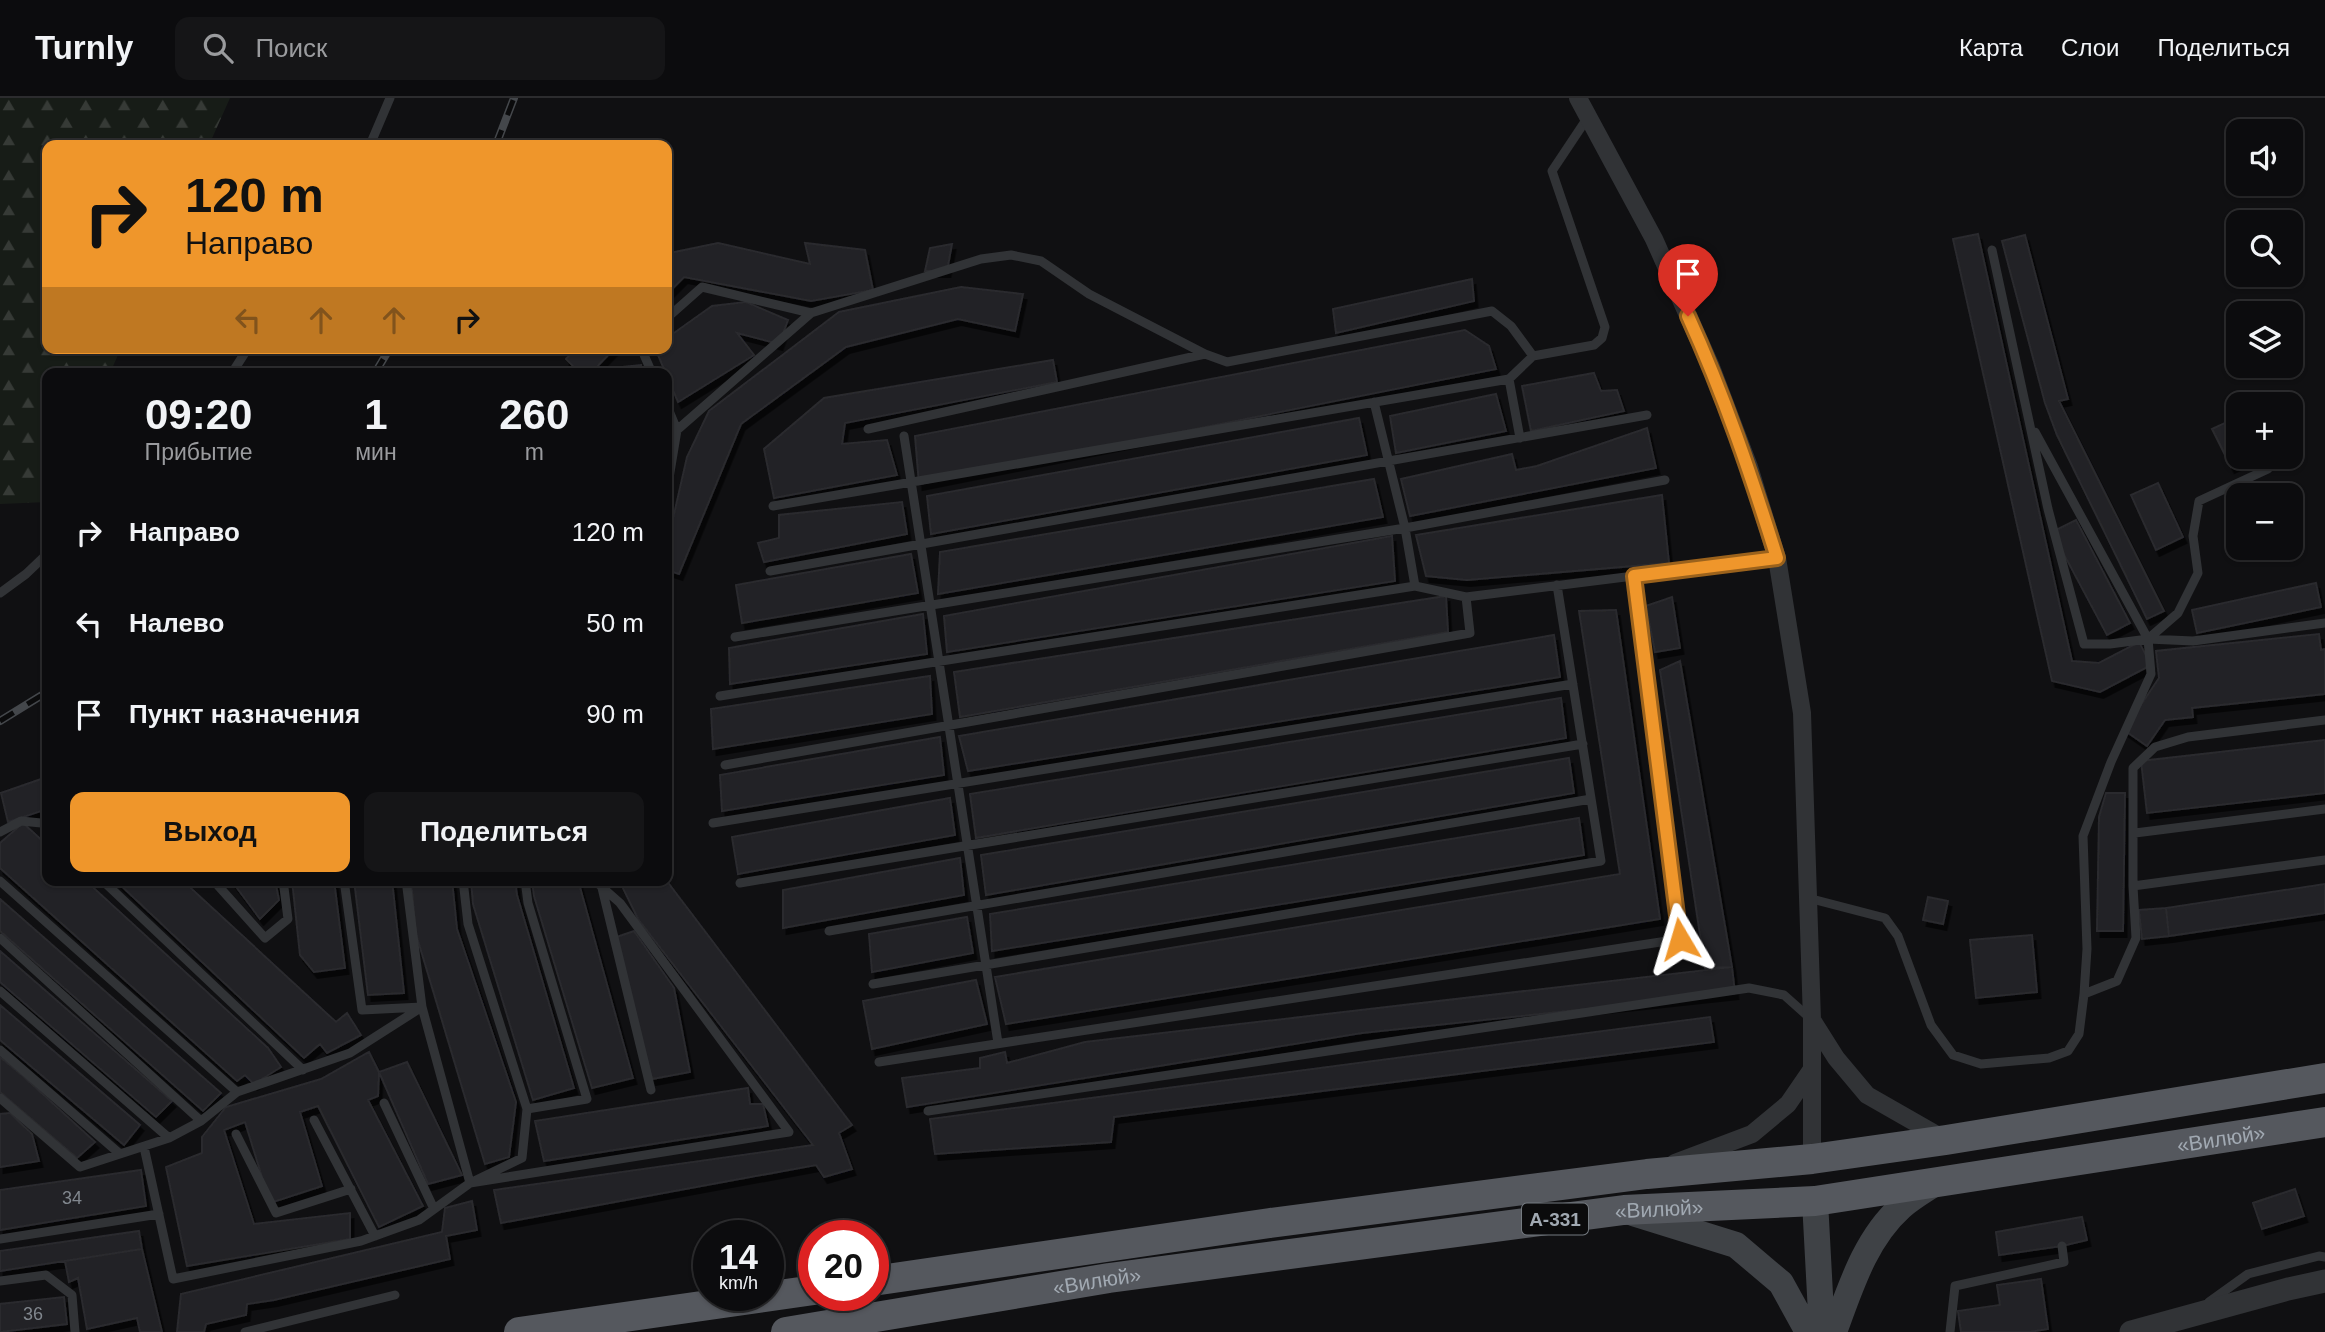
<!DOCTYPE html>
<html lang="ru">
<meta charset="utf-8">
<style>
:root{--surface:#0c0c0e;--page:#151517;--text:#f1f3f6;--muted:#9a9b9e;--line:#2c2c2e;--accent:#ef962b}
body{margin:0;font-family:Helvetica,sans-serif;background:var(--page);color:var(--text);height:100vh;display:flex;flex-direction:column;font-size:26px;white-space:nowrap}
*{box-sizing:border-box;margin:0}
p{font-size:23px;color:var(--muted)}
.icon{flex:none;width:38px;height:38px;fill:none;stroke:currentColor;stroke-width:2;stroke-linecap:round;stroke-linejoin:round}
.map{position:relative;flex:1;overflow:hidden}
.sheet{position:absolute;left:42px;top:270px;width:630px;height:518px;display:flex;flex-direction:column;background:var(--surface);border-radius:14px;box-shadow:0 2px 5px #0004,0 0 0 2px var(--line)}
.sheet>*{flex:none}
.banner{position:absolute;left:42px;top:42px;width:630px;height:214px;border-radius:14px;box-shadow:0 2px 5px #0004,0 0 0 2px var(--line);background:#ef962b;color:#111;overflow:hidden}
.controls{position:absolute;left:2226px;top:21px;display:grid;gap:14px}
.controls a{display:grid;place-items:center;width:77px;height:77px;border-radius:14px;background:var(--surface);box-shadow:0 2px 5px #0004,0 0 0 2px var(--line);font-size:35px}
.speed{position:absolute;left:693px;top:1122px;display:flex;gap:14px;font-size:35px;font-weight:700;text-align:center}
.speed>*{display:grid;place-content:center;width:91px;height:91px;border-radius:50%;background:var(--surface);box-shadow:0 2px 5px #0004,0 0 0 2px var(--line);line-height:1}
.speed small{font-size:18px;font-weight:400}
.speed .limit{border:10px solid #d22;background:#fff;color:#111}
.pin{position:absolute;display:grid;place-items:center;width:60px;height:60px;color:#fff;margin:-72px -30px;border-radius:50% 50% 50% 0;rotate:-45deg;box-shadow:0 0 7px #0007}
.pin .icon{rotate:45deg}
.me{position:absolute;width:77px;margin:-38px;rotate:353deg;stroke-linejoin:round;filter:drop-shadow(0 0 5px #0008)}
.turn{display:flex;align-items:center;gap:24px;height:147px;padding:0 28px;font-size:32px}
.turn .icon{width:91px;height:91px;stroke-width:2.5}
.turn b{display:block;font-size:49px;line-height:60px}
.lanes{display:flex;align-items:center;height:66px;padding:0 28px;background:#0003;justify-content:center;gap:35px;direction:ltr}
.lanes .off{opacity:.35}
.eta{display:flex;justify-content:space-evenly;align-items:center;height:119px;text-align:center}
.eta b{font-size:42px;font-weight:700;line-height:49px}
.cta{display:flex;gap:14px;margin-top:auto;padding:14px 28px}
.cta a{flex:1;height:80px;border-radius:14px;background:var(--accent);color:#111;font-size:28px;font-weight:700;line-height:80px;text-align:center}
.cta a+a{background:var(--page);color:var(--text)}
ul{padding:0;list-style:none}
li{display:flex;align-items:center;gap:21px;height:91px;padding:0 28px}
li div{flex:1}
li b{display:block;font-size:26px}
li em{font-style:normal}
header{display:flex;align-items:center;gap:42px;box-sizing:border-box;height:98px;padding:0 35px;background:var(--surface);border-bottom:2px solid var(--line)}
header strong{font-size:33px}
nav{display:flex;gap:38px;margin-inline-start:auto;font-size:24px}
.search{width:490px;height:63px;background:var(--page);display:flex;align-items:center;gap:18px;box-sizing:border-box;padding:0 24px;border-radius:14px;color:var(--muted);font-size:26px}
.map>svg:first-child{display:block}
.forest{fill:url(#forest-firs)}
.building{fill:#232326;stroke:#2a2a2e;stroke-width:2;filter:url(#shadow)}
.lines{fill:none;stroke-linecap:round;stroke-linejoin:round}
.service{stroke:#313336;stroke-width:9}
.minor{stroke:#313336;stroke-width:18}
.tertiary{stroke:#313336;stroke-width:23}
.secondary{stroke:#3f4246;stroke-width:26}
.trunk{stroke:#55585e;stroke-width:30}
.rail-casing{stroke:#44474b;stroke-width:8}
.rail{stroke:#0b0b0c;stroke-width:5;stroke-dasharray:16;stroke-linecap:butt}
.route-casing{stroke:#9b621c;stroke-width:18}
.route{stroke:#ef962b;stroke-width:12}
.labels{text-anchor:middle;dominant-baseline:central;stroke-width:7;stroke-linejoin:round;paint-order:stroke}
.number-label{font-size:18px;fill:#81878e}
.shield{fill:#0b0b0c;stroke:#747a80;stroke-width:2}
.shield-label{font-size:19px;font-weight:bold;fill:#a1a9b2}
.street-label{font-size:21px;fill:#a1a9b2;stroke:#0b0b0c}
</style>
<header>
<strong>Turnly</strong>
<div class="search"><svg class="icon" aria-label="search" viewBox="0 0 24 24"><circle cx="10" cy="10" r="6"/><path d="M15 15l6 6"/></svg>Поиск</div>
<nav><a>Карта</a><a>Слои</a><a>Поделиться</a></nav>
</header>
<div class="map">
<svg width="2325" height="1234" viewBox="0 0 2325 1234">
<defs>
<pattern id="forest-firs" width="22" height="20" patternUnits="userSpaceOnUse" patternTransform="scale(1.75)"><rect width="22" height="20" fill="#171c17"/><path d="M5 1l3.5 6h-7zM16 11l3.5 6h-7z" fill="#363a36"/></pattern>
<filter id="shadow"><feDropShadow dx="3.5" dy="6" stdDeviation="0" flood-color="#0009"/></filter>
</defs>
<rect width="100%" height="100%" fill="#101012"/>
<path class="forest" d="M 0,0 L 230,0 L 209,47 L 47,47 L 47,250 L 121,250 L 110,275 L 47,275 L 47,404 L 0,406 Z"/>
<path class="building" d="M 1978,136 L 2072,563 L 2099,565 L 2139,544 L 2151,567 L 2100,594 L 2052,583 L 1953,141 Z
M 2025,137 L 2068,301 L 2059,303 L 2164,513 L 2147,521 L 2057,337 L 2045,305 L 2002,143 Z
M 718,145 L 810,166 L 805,145 L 865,152 L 873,192 L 811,203 L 684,179 L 667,196 L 667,158 L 670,155 Z
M 952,146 L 947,173 L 925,173 L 930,150 Z
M 1472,181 L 1474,203 L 1336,235 L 1333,211 Z
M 961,189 L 1023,196 L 1015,233 L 958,221 L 846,249 L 741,326 L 679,476 L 667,472 L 667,447 L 687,359 L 709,313 L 839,214 Z
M 746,204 L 788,222 L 779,246 L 737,235 L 754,257 L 678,304 L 655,250 L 667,250 L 667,240 L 712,208 Z
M 1465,232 L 1489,248 L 1496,271 L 919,386 L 915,338 Z
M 576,250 L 615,250 L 591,275 L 580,275 L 566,261 Z
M 1053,262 L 1057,284 L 845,325 L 842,346 L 887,342 L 897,377 L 774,400 L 764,351 L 824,300 Z
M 641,267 L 641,275 L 614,275 L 613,270 Z
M 1594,275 L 1601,293 L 1617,292 L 1624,313 L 1531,333 L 1522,288 Z
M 1496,296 L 1506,333 L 1396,355 L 1390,318 Z
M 2238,319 L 2238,359 L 2253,359 L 2231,369 L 2212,331 Z
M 1359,320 L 1367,357 L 931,436 L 927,398 Z
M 1647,330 L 1656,370 L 1410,418 L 1401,381 L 1512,356 L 1516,372 L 1537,368 Z
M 1374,381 L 1383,419 L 938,496 L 940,454 Z
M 2158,385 L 2183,439 L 2156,452 L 2131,397 Z
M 1662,397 L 1669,465 L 1467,482 L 1426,478 L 1416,437 Z
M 902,404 L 907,436 L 764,464 L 758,445 L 779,440 L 779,417 Z
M 2076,422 L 2130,525 L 2107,537 L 2052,434 Z
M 1392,438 L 1395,483 L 947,554 L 944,518 Z
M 911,456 L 918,495 L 742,525 L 736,487 Z
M 2316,485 L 2321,509 L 2197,535 L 2192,512 Z
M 1446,498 L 1448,534 L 960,619 L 954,574 Z
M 1672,499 L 1680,550 L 1655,554 L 1646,508 Z
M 1616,512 L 1660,821 L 1006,926 L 995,879 L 1620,776 L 1579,513 Z
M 923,516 L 927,556 L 730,586 L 729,550 Z
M 2319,536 L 2321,552 L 2325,551 L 2325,596 L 2192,610 L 2193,619 L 2165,622 L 2147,648 L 2124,632 L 2159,580 L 2156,553 Z
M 1554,537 L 1560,579 L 968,673 L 959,638 Z
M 1680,563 L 1732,869 L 1705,870 L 1660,572 Z
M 930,578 L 932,616 L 713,651 L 711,611 Z
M 1561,600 L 1566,640 L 976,740 L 970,696 Z
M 940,639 L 944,677 L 722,713 L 720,677 Z
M 2325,642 L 2325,695 L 2147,715 L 2141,663 Z
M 1569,660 L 1574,695 L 986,797 L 981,757 Z
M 47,679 L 47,711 L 8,724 L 1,695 Z
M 2106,695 L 2125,695 L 2123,833 L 2097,833 L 2099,719 Z
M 950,700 L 955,737 L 738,776 L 732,739 Z
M 1579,720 L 1584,757 L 992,853 L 990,816 Z
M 23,725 L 47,747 L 47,782 L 85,782 L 268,950 L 281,969 L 254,986 L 245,977 L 237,983 L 0,770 L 0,745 Z
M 960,760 L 964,797 L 783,830 L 783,792 Z
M 115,782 L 182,782 L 336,924 L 347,915 L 361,937 L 327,955 L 320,946 L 304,960 Z
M 231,782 L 275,782 L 279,802 L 260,821 Z
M 292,782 L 334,782 L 345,870 L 314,874 L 300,857 Z
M 354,782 L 392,782 L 404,895 L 368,897 Z
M 411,782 L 452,782 L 457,831 L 516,1004 L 509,1059 L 485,1066 L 416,836 Z
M 471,782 L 515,782 L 517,797 L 574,990 L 533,1002 L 473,806 Z
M 532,782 L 578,782 L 633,980 L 592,990 L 534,798 Z
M 619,782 L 666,782 L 852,1027 L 839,1035 L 852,1071 L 824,1079 L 816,1067 L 501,1125 L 494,1092 L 813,1047 L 638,821 Z
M 2325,786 L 2325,815 L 2169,838 L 2166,810 Z
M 1928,799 L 1948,803 L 1943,826 L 1923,822 Z
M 0,801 L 221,995 L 203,1013 L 0,833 Z
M 2166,810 L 2169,838 L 2142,841 L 2139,812 Z
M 967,819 L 973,855 L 872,874 L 869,836 Z
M 634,833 L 674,890 L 690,974 L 652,981 L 614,840 Z
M 2032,837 L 2037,894 L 1976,900 L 1970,842 Z
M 0,853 L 172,1003 L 156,1019 L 0,884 Z
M 1732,869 L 1735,895 L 1362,935 L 907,1009 L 902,980 L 980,970 L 980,960 L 1005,954 L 1007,965 L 1085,944 Z
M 976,882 L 987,926 L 872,951 L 863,903 Z
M 0,907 L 140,1027 L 124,1047 L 0,942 Z
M 1710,919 L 1714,944 L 1114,1019 L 1111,1044 L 935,1056 L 930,1021 Z
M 369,954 L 379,974 L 378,998 L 368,1002 L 423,1108 L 379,1129 L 318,1008 L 300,1014 L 322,1088 L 270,1105 L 245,1024 L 224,1032 L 254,1126 L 350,1115 L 350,1141 L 187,1168 L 166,1069 L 202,1055 L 202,1039 L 226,1009 L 321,981 Z
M 0,959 L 23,978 L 95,1044 L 77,1060 L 0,994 Z
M 407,964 L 462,1077 L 428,1086 L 379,974 Z
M 748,990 L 750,1006 L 763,1006 L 768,1028 L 544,1063 L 535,1023 Z
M 10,1015 L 32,1036 L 39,1063 L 0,1069 L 0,1016 Z
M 141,1072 L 146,1108 L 0,1132 L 0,1092 Z
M 2295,1091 L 2304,1118 L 2262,1131 L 2253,1105 Z
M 472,1103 L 477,1132 L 446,1138 L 450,1161 L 274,1202 L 247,1206 L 246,1217 L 206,1226 L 204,1234 L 177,1234 L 181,1196 L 442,1134 L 445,1110 Z
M 2082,1119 L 2087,1142 L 2062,1148 L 1999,1157 L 1996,1134 Z
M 139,1133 L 142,1151 L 0,1173 L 0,1153 Z
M 142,1151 L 162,1234 L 140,1234 L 137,1220 L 87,1231 L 78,1180 L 69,1184 L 65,1163 Z
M 2041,1181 L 2048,1231 L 2029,1234 L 1961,1234 L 1958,1213 L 2000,1207 L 1997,1187 Z
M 64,1199 L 67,1226 L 0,1234 L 0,1206 Z"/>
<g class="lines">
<path class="service" d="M 370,47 L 390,0
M 667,220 L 702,189 L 811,215
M 641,250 L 652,275
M 232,275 L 248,250
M 1509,281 L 1520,340
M 667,308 L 677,332
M 868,331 L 1205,256
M 2035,334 L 2148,541
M 904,338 L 998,945
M 667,392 L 677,332 L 811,215 L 981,161 L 1011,157 L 1041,163 L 1089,196 L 1205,256 L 1227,264 L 1492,213 L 1511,228 L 1533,258 L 1594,247 L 1602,240 L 1605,229 L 1552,73 L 1588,19
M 773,408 L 1509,281 L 1533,258
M 770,473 L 1647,317
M 0,495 L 26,476 L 47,456
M 1466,499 L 1415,488 L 1405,430 L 1665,382
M 735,539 L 1405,430 L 1374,304
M 2148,541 L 2178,515 L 2198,475 L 2193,438 L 2199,403 L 2268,371
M 2148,541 L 2193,543 L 2325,525
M 720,598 L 1415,488
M 725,667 L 1470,535 L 1466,499 L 1777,460
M 713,725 L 1573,586
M 0,734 L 21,723 L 41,725 L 47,722
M 2135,735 L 2325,711
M 102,782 L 303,972
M 213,782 L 265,840 L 288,821 L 283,782
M 344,782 L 362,912 L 422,909 L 406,782
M 463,782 L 468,826 L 527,1011 L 587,1001 L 528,805 L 525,782
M 0,783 L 237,994
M 740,785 L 1583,646
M 2133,788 L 2133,670 L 2155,649 L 2188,639 L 2325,622
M 602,790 L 651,992
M 1808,800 L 1885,820 L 1898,838 L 1931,927 L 1953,957 L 1981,966 L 2049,960 L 2068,953 L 2079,936 L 2084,896 L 2087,851 L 2083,738 L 2111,664 L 2151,576 L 2148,541 L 2110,546 L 2084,546 L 2048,411 L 1992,152
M 829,833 L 1591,701
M 0,840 L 201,1023
M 873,886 L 1601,763 L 1557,487
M 0,893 L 169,1040
M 2084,896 L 2117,883 L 2136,840 L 2133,788 L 2325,762
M 0,952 L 120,1056
M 879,964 L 1680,841 L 1634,478
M 0,1000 L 80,1069 L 169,1040 L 201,1023 L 237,994 L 350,955 L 422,909 L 470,1085 L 522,1060 L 527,1011
M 384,1005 L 434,1111
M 928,1013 L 1749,890 L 1784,897 L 1811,921
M 314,1022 L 375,1138
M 236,1036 L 276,1115 L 351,1091
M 144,1049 L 173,1181 L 361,1143 L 419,1122 L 470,1085 L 789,1034 L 620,805 L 594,782
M 0,1141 L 159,1116
M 0,1183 L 46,1177 L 72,1197 L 75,1234
M 2209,1204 L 2248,1176 L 2319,1158 L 2325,1159
M 245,1234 L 395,1197
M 1950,1234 L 1955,1188 L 2064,1164 L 2062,1148"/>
<path class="minor" d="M 1578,0 L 1654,141 L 1711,269 L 1749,369 L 1777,460 L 1802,615 L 1812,922 L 1812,1061
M 1812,922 L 1836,960 L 1867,997 L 1944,1041
M 1675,1065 L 1752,1036 L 1788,1006 L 1812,971"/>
<path class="tertiary" d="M 2131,1234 L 2288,1191 L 2325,1183"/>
<path class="secondary" d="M 1815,1103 L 1822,1234
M 1633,1115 L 1736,1147 L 1781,1185 L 1808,1234
M 1834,1234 C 1850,1191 1865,1141 1901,1109 C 1911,1100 1925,1092 1937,1084"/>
<g class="trunk">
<path d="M 873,1183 L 1270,1125 L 1647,1076 L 1812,1061 L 1946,1042 L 2325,980"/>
<path d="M 519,1234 L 814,1192"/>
<path id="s1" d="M 786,1234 L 1109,1180 L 1624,1112 L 1815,1103 L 2325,1024"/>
</g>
<defs>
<path id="rail" d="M 496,47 L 514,0
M 375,275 L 390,250
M 0,623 L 47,594"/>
</defs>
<use href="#rail" class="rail-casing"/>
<use href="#rail" class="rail"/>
</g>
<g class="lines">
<defs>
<path id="route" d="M 1680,841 L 1634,478 L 1777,460 C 1751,377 1724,297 1688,218"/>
</defs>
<use href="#route" class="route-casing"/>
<use href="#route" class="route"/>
</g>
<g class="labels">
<g class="number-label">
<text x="72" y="1100">34</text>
<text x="33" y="1216">36</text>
</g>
<rect class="shield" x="1522" y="1105.5" width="66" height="31" rx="5"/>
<g class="shield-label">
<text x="1555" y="1121">А-331</text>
</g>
<g class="street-label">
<text stroke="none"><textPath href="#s1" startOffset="1449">«Вилюй»</textPath></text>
<text stroke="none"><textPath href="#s1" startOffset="882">«Вилюй»</textPath></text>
<text stroke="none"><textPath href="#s1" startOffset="315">«Вилюй»</textPath></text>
</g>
</g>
</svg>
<div class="controls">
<a><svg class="icon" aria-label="sound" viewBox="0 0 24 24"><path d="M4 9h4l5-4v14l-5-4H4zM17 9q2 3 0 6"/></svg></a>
<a><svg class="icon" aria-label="search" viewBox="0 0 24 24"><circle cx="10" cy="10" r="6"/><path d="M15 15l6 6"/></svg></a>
<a><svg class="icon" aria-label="layers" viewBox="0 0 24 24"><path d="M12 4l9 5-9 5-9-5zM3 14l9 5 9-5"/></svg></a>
<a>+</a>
<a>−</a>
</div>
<div class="speed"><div>14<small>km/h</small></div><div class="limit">20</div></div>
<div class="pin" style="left:1688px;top:218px;background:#d93025"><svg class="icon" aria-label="arrive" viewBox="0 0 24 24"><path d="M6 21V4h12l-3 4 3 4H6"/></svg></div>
<svg class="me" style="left:1680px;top:841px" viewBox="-20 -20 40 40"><path d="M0-17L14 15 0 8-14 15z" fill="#ef962b" stroke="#fff" stroke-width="4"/></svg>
<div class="banner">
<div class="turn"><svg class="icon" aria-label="right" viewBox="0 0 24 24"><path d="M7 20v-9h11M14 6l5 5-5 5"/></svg><div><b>120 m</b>Направо</div></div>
<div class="lanes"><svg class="icon off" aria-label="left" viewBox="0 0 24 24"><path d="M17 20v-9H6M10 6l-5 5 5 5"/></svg><svg class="icon off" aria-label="ahead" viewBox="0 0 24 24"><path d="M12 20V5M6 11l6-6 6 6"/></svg><svg class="icon off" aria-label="ahead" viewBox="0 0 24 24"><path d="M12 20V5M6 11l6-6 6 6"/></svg><svg class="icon" aria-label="right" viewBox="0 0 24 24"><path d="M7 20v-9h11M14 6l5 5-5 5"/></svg></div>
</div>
<section class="sheet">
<div class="eta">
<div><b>09:20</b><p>Прибытие</p></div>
<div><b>1</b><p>мин</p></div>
<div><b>260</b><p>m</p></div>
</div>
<ul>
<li><svg class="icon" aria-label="right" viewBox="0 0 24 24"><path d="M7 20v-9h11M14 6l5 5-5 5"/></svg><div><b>Направо</b></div><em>120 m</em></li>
<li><svg class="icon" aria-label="left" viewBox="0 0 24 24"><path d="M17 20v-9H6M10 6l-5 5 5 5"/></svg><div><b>Налево</b></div><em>50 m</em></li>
<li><svg class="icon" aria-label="arrive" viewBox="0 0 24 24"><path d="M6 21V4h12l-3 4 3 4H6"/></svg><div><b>Пункт назначения</b></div><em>90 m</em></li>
</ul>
<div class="cta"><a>Выход</a><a>Поделиться</a></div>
</section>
</div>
